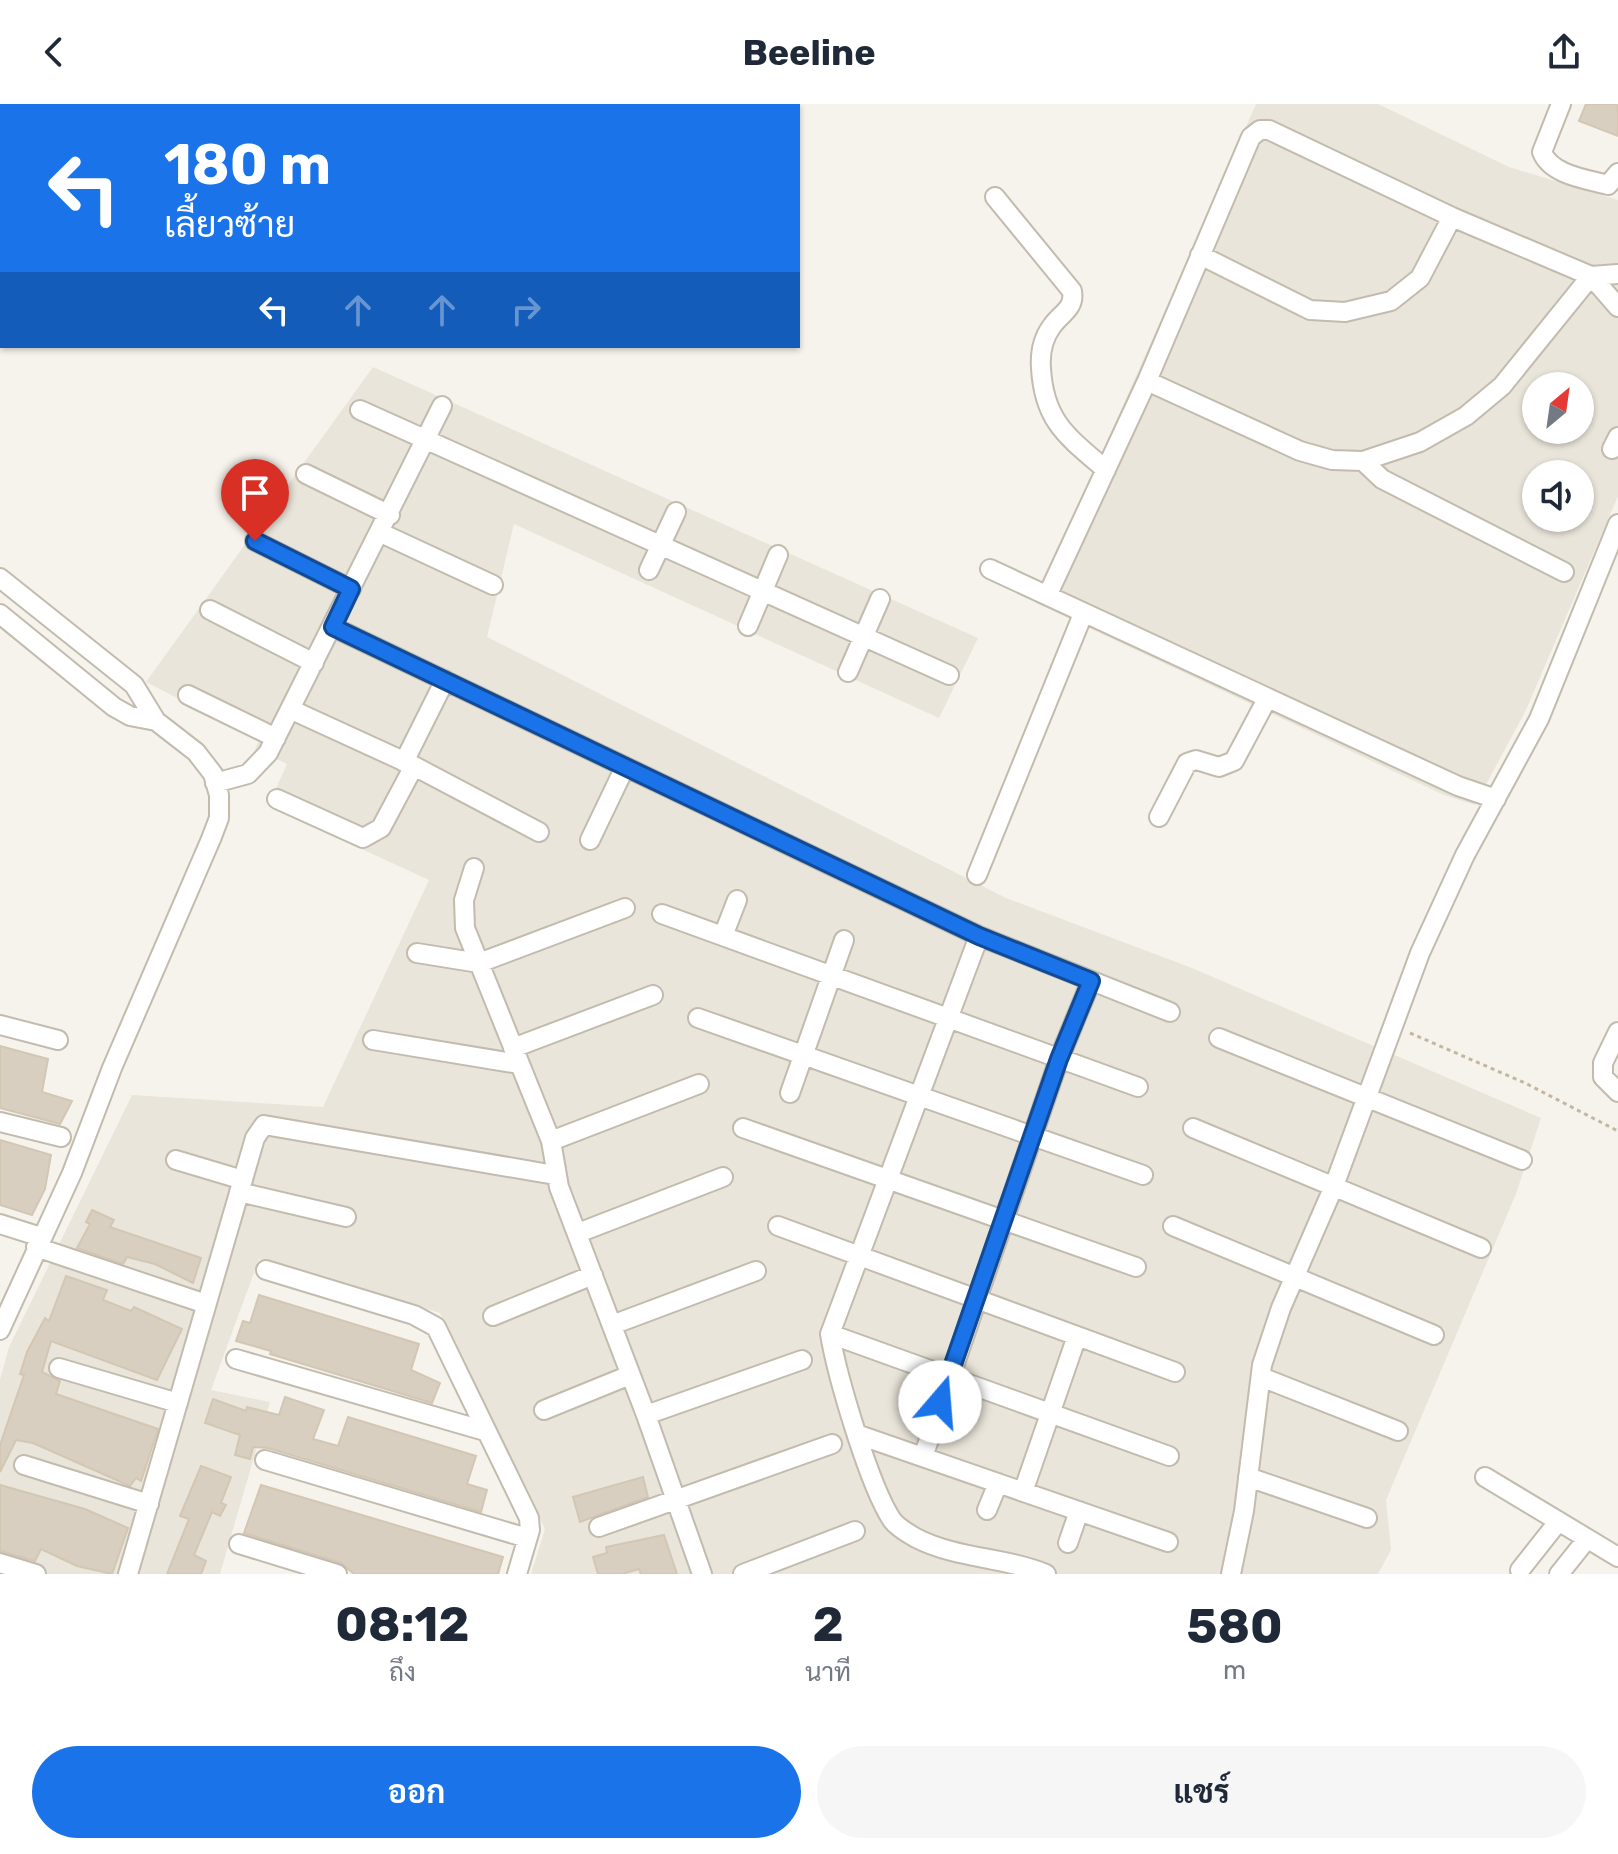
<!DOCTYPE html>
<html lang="th">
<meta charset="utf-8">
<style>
:root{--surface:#fff;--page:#f6f6f7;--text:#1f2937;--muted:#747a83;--accent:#1a73e8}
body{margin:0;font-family:Rubik,Sarabun,sans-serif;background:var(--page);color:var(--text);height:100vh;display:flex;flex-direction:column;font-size:30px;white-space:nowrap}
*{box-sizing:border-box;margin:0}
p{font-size:26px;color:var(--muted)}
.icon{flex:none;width:44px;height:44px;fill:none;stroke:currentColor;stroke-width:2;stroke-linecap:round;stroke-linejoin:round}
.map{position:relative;height:1470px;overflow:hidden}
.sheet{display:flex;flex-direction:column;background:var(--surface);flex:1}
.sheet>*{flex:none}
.guide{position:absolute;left:0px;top:0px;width:800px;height:244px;box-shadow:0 2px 6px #0004;background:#1a73e8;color:#fff;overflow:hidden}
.needle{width:52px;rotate:29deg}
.controls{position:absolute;left:1522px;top:268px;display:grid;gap:16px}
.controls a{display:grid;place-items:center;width:72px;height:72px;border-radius:50%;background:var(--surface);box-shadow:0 2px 6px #0004;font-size:40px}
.pin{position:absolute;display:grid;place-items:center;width:68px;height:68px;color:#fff;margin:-82px -34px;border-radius:50% 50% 50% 0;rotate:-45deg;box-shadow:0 0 8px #0007}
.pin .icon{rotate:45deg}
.me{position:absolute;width:88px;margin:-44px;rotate:18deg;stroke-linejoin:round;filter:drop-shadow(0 0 6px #0008)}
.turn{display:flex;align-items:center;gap:28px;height:168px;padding:0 32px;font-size:36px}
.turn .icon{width:104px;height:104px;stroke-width:2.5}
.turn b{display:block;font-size:56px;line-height:68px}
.lanes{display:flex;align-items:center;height:76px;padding:0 32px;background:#0003;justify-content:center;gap:40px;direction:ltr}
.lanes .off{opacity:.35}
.eta{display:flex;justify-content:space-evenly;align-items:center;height:136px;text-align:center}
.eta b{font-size:48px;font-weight:700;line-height:56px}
.button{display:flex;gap:16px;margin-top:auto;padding:16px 32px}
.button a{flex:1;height:92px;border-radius:48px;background:var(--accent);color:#fff;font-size:32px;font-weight:700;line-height:92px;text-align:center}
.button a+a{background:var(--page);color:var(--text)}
header{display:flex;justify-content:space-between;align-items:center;height:104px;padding:0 32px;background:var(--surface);font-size:36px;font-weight:700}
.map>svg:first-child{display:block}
.residential{fill:#eae5da;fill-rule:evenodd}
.building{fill:#d8cfc1;stroke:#d3c7b4;stroke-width:2}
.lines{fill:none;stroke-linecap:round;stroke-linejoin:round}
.minor-casing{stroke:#c2bbae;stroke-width:22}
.path{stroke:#c4b79f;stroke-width:3;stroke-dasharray:4 4;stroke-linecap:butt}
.minor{stroke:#fff;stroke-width:18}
.route-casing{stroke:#114b97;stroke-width:20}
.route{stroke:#1a73e8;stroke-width:14}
</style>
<header><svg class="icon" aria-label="back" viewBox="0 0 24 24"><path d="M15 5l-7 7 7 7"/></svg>Beeline<svg class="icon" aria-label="share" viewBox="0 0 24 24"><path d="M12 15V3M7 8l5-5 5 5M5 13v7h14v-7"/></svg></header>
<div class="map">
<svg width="1618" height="1470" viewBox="0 0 1618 1470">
<rect width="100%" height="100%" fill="#f6f3ec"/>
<path class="residential" d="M 1256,0 L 1378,0 L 1509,63 L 1618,96 L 1618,392 L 1526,606 L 1475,701 L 1444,691 L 1036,499 ZM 1536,282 L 1580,282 L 1580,326 L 1536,326 ZM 1536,370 L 1580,370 L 1580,414 L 1536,414 Z
M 373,263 L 978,534 L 939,614 L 514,420 L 487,533 L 1006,794 L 1192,864 L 1541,1014 L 1516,1090 L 1386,1396 L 1391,1446 L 1378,1470 L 531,1470 L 545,1425 L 440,1209 L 259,1155 L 211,1286 L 270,1298 L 220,1470 L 0,1470 L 0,1276 L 9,1243 L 132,991 L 323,1003 L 429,776 L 268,702 L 287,660 L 255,645 L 259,636 L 146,578 Z"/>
<path class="building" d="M 1586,0 L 1618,0 L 1618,32 L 1579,17 Z
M 0,942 L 48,955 L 42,988 L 72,997 L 60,1020 L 0,1004 Z
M 0,1036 L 51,1051 L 45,1085 L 32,1111 L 0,1101 Z
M 92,1106 L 114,1116 L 110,1123 L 201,1154 L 193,1179 L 155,1160 L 127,1153 L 123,1160 L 77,1144 L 90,1120 L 86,1118 Z
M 66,1172 L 107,1186 L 103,1196 L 131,1207 L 134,1203 L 182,1225 L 157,1276 L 51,1237 L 42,1268 L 60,1277 L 56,1290 L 158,1325 L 141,1377 L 136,1374 L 130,1382 L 33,1339 L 16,1336 L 0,1368 L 0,1341 L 24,1271 L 20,1270 L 27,1248 L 45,1214 L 49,1217 Z
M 259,1191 L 419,1240 L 411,1266 L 440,1279 L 432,1299 L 270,1250 L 271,1247 L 236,1237 L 243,1217 L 250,1219 Z
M 285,1293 L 324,1306 L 313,1335 L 338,1342 L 348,1313 L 476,1352 L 467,1380 L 487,1386 L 481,1408 L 268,1344 L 253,1343 L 250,1355 L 235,1351 L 240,1331 L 205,1319 L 213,1295 L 246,1307 L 247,1303 L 279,1311 Z
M 201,1362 L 231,1373 L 221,1399 L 226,1401 L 220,1412 L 212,1408 L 194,1451 L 206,1457 L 201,1470 L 167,1470 L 189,1415 L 180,1412 Z
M 643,1373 L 648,1393 L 580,1418 L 573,1393 Z
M 0,1381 L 85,1405 L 128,1424 L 112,1470 L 77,1462 L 41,1445 L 35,1457 L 0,1447 Z
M 261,1381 L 503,1453 L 498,1470 L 354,1470 L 341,1459 L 244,1429 Z
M 664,1431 L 677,1470 L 641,1470 L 639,1465 L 622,1470 L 598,1470 L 593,1453 L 607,1449 L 606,1443 Z"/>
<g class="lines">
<defs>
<path id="minor" d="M 1561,0 L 1542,48 C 1551,71 1586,75 1608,81 L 1618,69
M 21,2 L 22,0
M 48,2 L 48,0
M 0,55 L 2,51
M 0,77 L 2,78
M 995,93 L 1072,187 C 1075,205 1061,209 1052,222 C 1043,234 1040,250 1041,264 C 1044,318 1068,333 1106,366
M 0,106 L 2,102
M 1200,151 L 1310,206 L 1345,208 L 1391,197 L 1420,174 L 1452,113
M 1147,277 L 1300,347 L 1332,356 L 1363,357 L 1420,338 L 1466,312 L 1502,282 L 1591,172 L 1618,170
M 360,306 L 949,571
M 1612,345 L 1618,333
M 1363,357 L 1382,375 L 1564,468
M 306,370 L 390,411
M 381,429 L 493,481
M 255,437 L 351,485
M 990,465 L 1458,682 L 1496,695
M 649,466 L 676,408
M 0,474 L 134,581 L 156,617 L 196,648 L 213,670 L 219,691 L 219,714 L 211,735 L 112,964 L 72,1069 L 0,1226
M 1048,490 L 1147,277 L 1251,33 L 1260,26 L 1269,26 L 1452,113 L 1591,172 L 1618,203
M 210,506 L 314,559
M 0,510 L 114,603 L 130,612 L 156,617
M 748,522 L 778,451
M 333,523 L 979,832 L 1170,908
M 848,568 L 880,495
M 188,591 L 276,634
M 292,606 L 414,662 L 539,728
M 404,658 L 445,576
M 215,679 L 248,670 L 268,649 L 442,302
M 277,695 L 363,734 L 381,724 L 414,662
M 1159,713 L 1187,659 L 1196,656 L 1219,663 L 1234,657 L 1267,595
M 590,736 L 624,665
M 474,764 L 464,796 L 465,824 L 551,1037 L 559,1083 L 646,1311 L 702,1470
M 977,771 L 1083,510
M 662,810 L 1138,983
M 723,832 L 737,796
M 979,832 L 830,1230 C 837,1272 869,1381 892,1416 C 897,1423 909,1430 916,1434 C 957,1455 1005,1453 1046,1470
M 417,849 L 479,859 L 625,804
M 698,914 L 1143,1071
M 0,921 L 58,936
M 1618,928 L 1603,959 L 1603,973 L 1618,988
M 1219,934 L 1522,1056
M 373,936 L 519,960
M 513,944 L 653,891
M 790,989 L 844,836
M 0,1018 L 61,1033
M 743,1024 L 1136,1163
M 1193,1024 L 1481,1144
M 551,1037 L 699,980
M 176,1056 L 243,1076
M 239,1088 L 346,1113
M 0,1120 L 41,1133
M 778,1122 L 1175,1268
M 1173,1122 L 1434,1231
M 578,1129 L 723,1073
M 36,1143 L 206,1200
M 266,1166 L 414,1211 L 436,1223 L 529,1414 L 530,1426 L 517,1470
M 493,1212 L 593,1171
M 612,1221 L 756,1167
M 830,1230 L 1169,1352
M 236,1255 L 485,1327
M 59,1264 L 178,1299
M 1261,1273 L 1398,1327
M 544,1306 L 630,1271
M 646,1311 L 802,1256
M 859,1331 L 1168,1438
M 923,1353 L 1059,955 L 1091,877
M 265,1356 L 527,1434
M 24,1361 L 149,1400
M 1248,1373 L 1367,1414
M 1485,1373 L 1618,1453
M 1023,1388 L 1077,1232
M 987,1406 L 998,1379
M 599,1423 L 832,1340
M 1068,1439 L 1079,1407
M 239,1440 L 337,1470
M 0,1459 L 36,1470
M 1520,1466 L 1558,1418
M 128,1470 L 255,1034 L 264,1021 L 555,1071
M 743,1470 L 855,1427
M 1231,1470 L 1244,1407 L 1262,1261 L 1281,1204 L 1334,1082 L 1420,849 L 1465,751 L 1539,615 L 1618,420
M 1559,1470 L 1587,1435"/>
</defs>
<use href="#minor" class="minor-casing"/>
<path class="path" d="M 1410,929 L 1525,979 L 1618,1027"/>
<use href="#minor" class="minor"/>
</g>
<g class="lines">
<defs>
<path id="route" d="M 255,437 L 351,485 L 333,523 L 979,832 L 1091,877 L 1059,955 L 940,1298"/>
</defs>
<use href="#route" class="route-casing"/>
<use href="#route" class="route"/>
</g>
</svg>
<div class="controls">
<a><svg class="needle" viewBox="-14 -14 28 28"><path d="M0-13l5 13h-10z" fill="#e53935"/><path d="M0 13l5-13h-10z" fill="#747a83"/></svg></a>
<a><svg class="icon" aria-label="sound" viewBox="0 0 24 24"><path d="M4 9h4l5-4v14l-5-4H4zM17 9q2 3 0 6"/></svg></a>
</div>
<div class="pin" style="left:255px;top:437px;background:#d93025"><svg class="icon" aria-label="arrive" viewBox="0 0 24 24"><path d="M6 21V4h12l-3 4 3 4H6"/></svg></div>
<svg class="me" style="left:940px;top:1298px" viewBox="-20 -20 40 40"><circle r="19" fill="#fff"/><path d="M0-13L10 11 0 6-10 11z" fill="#1a73e8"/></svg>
<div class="guide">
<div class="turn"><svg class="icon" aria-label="left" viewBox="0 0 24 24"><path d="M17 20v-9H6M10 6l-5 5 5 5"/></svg><div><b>180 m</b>เลี้ยวซ้าย</div></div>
<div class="lanes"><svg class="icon" aria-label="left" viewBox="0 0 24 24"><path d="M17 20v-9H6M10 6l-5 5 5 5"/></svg><svg class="icon off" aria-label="ahead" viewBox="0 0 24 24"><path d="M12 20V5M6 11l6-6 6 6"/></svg><svg class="icon off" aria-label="ahead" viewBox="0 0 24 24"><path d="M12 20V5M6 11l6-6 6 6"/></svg><svg class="icon off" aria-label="right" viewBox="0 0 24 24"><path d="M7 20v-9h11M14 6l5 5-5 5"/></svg></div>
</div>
</div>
<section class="sheet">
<div class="eta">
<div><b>08:12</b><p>ถึง</p></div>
<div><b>2</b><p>นาที</p></div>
<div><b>580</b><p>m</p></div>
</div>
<div class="button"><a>ออก</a><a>แชร์</a></div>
</section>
